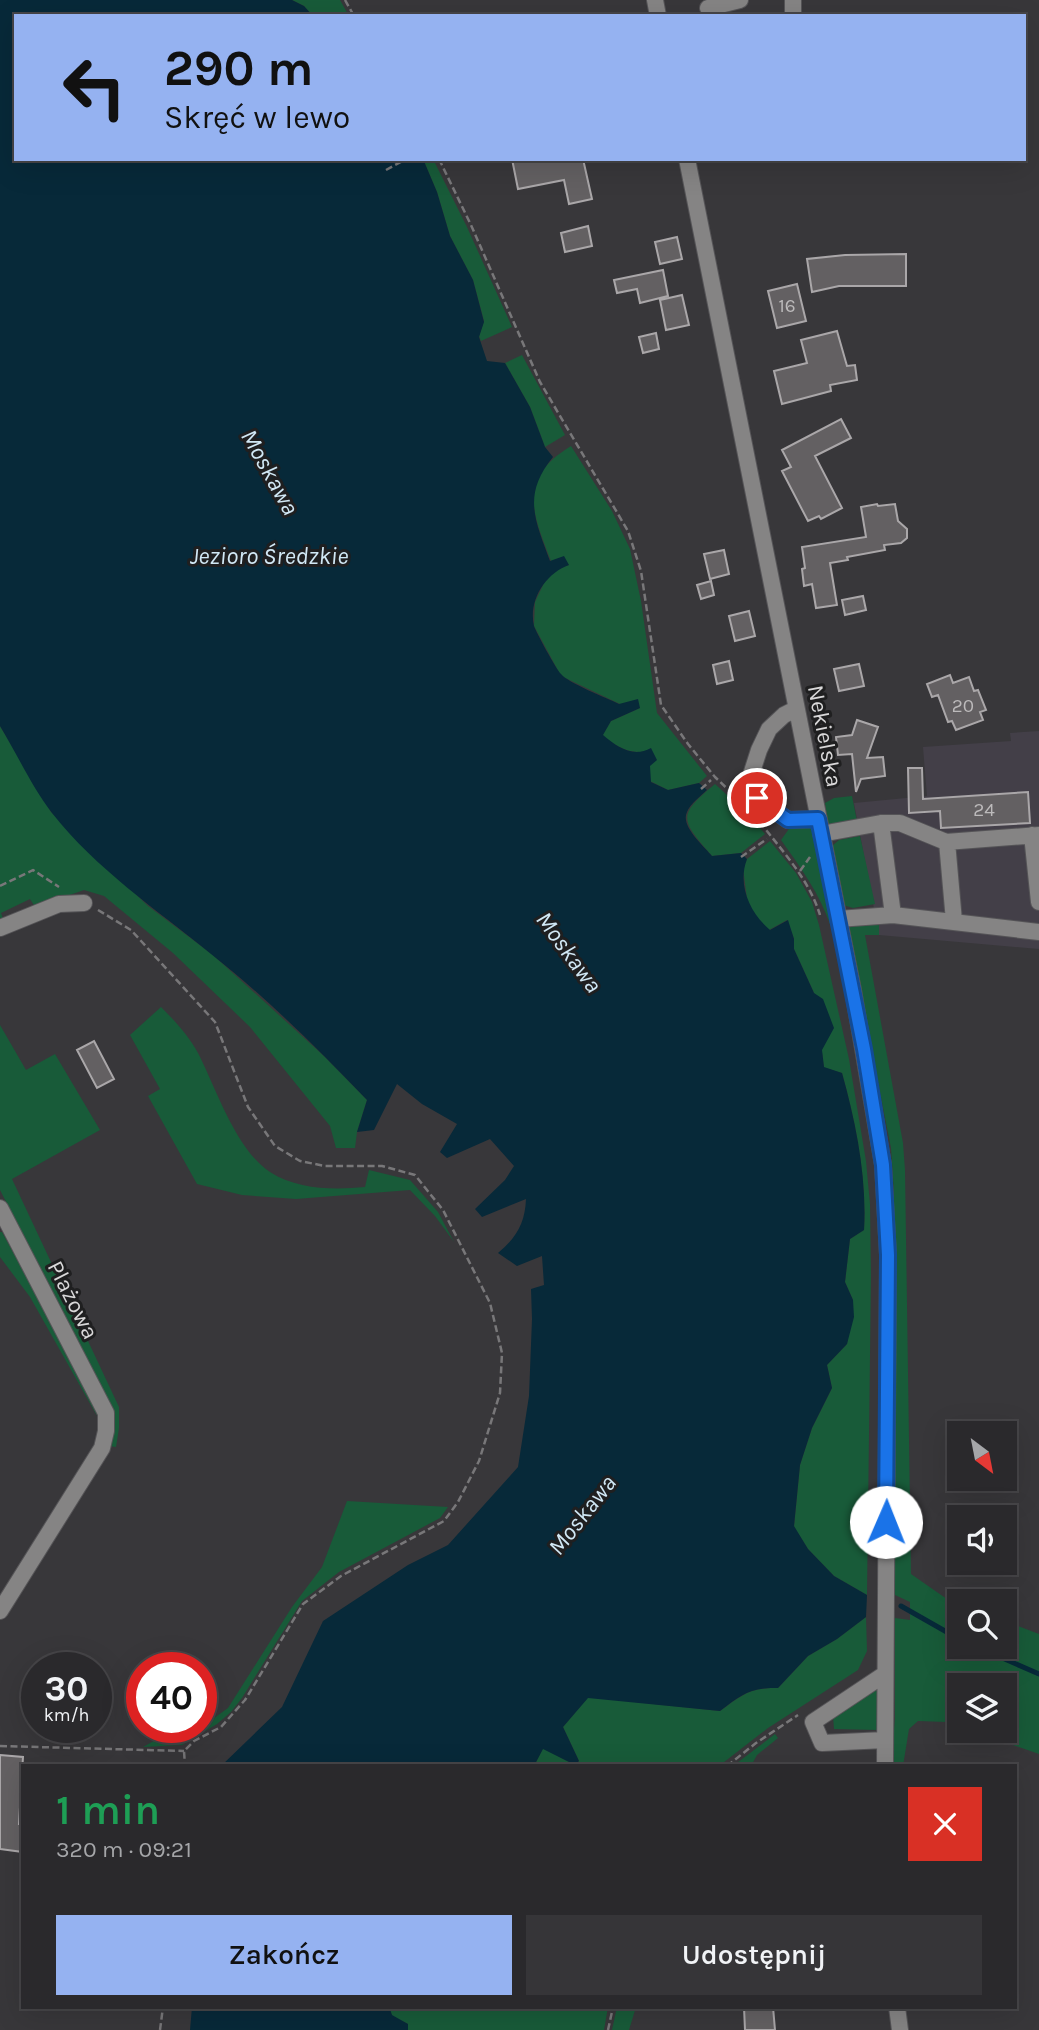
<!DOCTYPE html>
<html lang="pl">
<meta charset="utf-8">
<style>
:root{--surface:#2a292c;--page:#363538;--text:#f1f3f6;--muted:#a5a6a9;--line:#464548;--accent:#95b2f1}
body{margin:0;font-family:Karla,sans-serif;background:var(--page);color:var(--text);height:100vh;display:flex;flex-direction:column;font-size:26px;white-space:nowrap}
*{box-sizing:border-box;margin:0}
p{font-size:23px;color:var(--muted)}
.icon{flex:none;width:38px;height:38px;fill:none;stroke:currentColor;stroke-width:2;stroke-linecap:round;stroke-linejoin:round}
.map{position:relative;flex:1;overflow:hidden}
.panel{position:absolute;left:21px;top:1764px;width:996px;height:245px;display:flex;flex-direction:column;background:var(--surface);border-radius:0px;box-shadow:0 7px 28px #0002,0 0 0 2px var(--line)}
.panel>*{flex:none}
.hud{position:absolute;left:14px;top:14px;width:1012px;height:147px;border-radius:0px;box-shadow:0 7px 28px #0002,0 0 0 2px var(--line);background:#95b2f1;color:#111;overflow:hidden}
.needle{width:46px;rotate:148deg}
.tools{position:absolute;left:947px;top:1421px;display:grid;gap:14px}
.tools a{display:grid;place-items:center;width:70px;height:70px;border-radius:0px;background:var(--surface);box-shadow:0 7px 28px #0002,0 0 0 2px var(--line);font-size:35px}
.speed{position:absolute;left:21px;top:1652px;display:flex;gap:14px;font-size:35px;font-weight:700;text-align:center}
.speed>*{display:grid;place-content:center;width:91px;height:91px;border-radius:50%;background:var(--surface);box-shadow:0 7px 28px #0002,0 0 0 2px var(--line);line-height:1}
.speed small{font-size:18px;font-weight:400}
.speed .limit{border:10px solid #d22;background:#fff;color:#111}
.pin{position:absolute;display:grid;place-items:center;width:60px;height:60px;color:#fff;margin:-30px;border:4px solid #fff;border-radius:50%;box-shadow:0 2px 7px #0007}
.me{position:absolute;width:77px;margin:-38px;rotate:1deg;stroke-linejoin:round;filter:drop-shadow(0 0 5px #0008)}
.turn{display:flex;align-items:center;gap:24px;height:147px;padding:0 35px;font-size:32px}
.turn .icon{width:91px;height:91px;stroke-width:2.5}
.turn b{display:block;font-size:49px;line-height:60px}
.round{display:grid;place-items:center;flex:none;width:74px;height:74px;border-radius:0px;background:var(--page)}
.headline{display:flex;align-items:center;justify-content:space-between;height:119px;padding:0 35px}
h1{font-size:42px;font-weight:600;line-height:52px;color:#1e9e55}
.button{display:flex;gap:14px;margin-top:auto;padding:14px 35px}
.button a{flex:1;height:80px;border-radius:0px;background:var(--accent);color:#111;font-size:28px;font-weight:600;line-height:80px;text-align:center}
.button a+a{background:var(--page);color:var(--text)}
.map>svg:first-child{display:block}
.built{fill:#433f48}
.green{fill:#185b39}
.water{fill:#072939}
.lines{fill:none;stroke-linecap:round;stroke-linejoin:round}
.stream{stroke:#072939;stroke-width:5}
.building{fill:#636062;stroke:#aaa7a9;stroke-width:2}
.minor-casing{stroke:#555457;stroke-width:18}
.path{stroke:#787779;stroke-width:2.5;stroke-dasharray:7 3.5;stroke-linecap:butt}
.minor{stroke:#858484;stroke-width:16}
.route-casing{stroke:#114b97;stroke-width:18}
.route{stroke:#1a73e8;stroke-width:12}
.labels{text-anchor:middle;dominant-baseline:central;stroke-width:6;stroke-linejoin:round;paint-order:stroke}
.number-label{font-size:19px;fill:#bcbabb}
.street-label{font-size:23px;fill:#d9d8d9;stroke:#1f1f20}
.water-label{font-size:24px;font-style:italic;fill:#d1e8f5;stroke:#1f1f20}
</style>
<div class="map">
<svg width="1039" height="2030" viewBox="0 0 1039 2030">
<rect width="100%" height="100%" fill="#38373a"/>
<path class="built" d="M 1039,731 L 1039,949 L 879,935 L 854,803 L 927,796 L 923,747 L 1011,741 L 1010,733 Z"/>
<path class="green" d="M 292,0 L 340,0 L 349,16 L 313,16 L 304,6 Z
M 423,159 L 433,159 L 467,227 L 512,327 L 481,341 L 479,336 L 484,321 L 473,280 L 450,236 L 437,192 Z
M 522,355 L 565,435 L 545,447 L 530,407 L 505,363 Z
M 571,446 L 612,511 L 630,549 L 641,601 L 657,713 L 707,776 L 699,783 L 668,790 L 650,781 L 650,766 L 643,752 C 626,753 614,745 602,735 L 611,721 L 640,708 L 620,704 L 561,676 L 534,626 L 535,602 L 544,583 L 556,569 L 569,565 L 551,561 C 532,512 517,479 571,446 Z
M 0,726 L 51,812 L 148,906 L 213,955 L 325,1057 L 367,1100 L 357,1132 L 355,1148 L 336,1148 L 330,1126 L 250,1027 L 173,953 L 104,896 L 84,890 L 35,907 L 30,899 L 1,913 L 4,921 L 0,922 Z
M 715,784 L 750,816 L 765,834 L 741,853 L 712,856 C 681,820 676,816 715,784 Z
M 852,796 L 857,821 L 834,825 L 828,824 L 825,803 L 834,798 Z
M 791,826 L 812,828 L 831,927 C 820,894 801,868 781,840 Z
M 860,836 L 875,904 L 853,908 L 843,905 L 832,846 L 839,840 Z
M 770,841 L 796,873 L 812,902 L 819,925 L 849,1059 L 866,1161 L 870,1204 L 871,1275 L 867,1595 L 834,1576 L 808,1549 L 794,1527 L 800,1465 L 812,1428 L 832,1388 L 827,1365 L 847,1344 L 853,1300 L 845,1282 L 850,1239 L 864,1230 C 867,1178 856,1123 842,1073 L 824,1068 L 814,993 L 794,949 L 794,939 L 787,920 L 769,930 L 755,917 L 747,899 L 743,868 L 747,859 Z
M 879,922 L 879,935 L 865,935 L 903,1143 L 905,1170 L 911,1574 L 944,1597 L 959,1603 L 959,1647 L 1004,1647 L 1005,1621 L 1039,1634 L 1039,1754 L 973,1731 L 1004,1731 L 1004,1685 L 959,1685 L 959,1726 L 947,1722 L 918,1721 L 909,1729 L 903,1766 L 891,1766 L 895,1718 L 895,1618 L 910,1620 L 910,1602 L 895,1595 L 893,1575 L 894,1193 L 891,1148 L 849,935 L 850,927 L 855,923 Z
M 161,1007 C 175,1021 189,1036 198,1053 C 216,1088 236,1150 270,1172 C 298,1190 335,1190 365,1187 L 369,1170 L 410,1180 L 438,1212 L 454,1242 L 435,1216 L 410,1190 L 296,1199 L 242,1195 L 197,1184 L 148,1096 L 160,1089 L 130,1035 Z
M 0,1025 L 26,1070 L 55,1054 L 100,1130 L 12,1179 L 119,1407 L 119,1428 L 116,1447 L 109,1446 L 112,1409 L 0,1190 Z
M 0,1232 L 2,1232 L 92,1397 L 97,1416 L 30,1297 L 0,1257 Z
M 347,1501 L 448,1507 L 440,1518 L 339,1572 L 302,1601 L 242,1698 L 231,1712 L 217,1724 L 182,1745 L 143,1747 L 179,1727 L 201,1727 L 201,1721 L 210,1721 L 228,1708 L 292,1607 L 322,1567 Z
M 866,1617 L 867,1651 L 858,1670 L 768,1728 L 719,1766 L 534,1766 L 543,1748 L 575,1765 L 579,1761 L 563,1727 L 588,1697 L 720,1711 C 742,1695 750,1687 778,1688 L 808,1656 L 837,1639 Z
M 878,1686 L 878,1730 L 834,1729 L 833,1716 Z
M 775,1734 L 778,1738 L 757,1755 L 751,1766 L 733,1766 Z
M 392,2007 L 608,2007 L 604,2030 L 408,2030 L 408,2024 L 392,2016 L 389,2009 Z
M 617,2007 L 636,2007 L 629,2030 L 612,2030 Z"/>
<path class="water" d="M 0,0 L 292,0 L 304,6 L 313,16 L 16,16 L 16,159 L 423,159 L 437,192 L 450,236 L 473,280 L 484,322 L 479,337 L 487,361 L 505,363 L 530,407 L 545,447 L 553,457 C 522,495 535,520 550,561 L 564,556 L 569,565 C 546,573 528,600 534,626 C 536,632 556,669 561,674 C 568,683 607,698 619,704 L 638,699 L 640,708 L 611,721 L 603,735 C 617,747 633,758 651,748 L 657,760 L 650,766 L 651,782 L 668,790 L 699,783 L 707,790 C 701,796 690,804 687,812 C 680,826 704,846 712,856 L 741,853 L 747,859 C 737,885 750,913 770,930 L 788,920 L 794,939 L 794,949 L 814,993 L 823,999 L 834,1028 L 822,1050 L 824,1067 L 842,1073 C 856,1123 867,1178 864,1230 L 850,1239 L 845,1282 L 853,1300 L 854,1317 L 847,1344 L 827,1365 L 832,1388 L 812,1428 L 800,1465 L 794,1526 L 808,1549 L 834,1576 L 867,1595 L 866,1617 L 837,1639 L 808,1656 L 778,1688 C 750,1687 741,1695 720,1711 L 588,1698 L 563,1727 L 579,1761 L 575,1765 L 543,1749 L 534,1766 L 221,1766 L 282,1707 L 323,1621 L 408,1565 L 448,1545 L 518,1467 L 529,1396 L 532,1319 L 531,1289 L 544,1285 L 542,1256 L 517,1266 L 498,1253 C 517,1237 525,1223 526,1199 L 482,1217 L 475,1209 L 505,1180 L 514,1166 L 490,1139 L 447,1158 L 440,1152 L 457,1124 L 422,1104 L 397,1084 L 374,1130 L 357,1132 L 367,1100 C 318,1049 267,998 211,954 C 156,909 96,869 52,813 C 32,787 17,754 0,726 Z
M 192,2007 L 392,2007 L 390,2009 L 392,2015 L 408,2024 L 408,2030 L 190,2030 Z"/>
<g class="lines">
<path class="stream" d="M 901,1606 L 959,1639
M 977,1647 L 1039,1674"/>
</g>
<path class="building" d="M 512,159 L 583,159 L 592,199 L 569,204 L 564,180 L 518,189 Z
M 588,226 L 592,246 L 565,252 L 561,233 Z
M 677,237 L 682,259 L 660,264 L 655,242 Z
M 906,254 L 906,286 L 839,286 L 812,292 L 807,259 L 845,255 Z
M 663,270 L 668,296 L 640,303 L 637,289 L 617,293 L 614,280 Z
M 797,284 L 806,321 L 777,328 L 768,291 Z
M 682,295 L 689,325 L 666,330 L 660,300 Z
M 837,331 L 847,366 L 855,365 L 857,380 L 830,385 L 831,391 L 782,404 L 774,371 L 807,363 L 801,340 Z
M 656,333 L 659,349 L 643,353 L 639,337 Z
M 841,419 L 851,438 L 815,456 L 842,508 L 821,519 L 819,516 L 808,521 L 782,471 L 791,467 L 782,450 Z
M 877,504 L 878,506 L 895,504 L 898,521 L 907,529 L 907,538 L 901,543 L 884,545 L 885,550 L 847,557 L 848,560 L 830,563 L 837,605 L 816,608 L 812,584 L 804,586 L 802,569 L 805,568 L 802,547 L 866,537 L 861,507 Z
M 724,550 L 729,574 L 710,579 L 704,554 Z
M 711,581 L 714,595 L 701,599 L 697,585 Z
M 863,596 L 866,610 L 845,615 L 842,600 Z
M 749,611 L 755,636 L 735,641 L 729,616 Z
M 729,661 L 733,680 L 717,684 L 713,665 Z
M 859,664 L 864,686 L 839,691 L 834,669 Z
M 950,675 L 953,683 L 969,677 L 974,691 L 978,690 L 986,710 L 980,712 L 983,720 L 956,730 L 952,721 L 948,722 L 938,695 L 932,697 L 927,684 Z
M 857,720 L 878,727 L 867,758 L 883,757 L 885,776 L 861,779 L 856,792 L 852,754 L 838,755 L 836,737 L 852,735 Z
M 908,768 L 922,768 L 923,799 L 1028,792 L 1030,823 L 941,828 L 940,811 L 909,813 Z
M 94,1041 L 114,1079 L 97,1088 L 77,1050 Z
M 0,1755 L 23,1757 L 19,1824 L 23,1824 L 23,1852 L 0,1849 Z
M 744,2007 L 773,2007 L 775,2030 L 745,2030 Z"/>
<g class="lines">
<defs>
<path id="minor" d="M 655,0 L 658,16
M 793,0 L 793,16
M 708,8 L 740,0
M 687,159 L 853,990 L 883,1165 L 888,1255 L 885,1766
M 796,709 L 784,715 L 769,729 L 759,750 L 750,778 L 756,798 L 788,820 L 818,819
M 881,823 L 893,915
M 821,834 L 881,823 L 900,823 L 946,842 L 1039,835
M 1032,835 L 1039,902
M 947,842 L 954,921
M 838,919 L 893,915 L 1039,932
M 0,928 L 59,904 L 84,903
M 0,1208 L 106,1413 L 106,1431 L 102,1448 L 0,1611
M 885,1740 L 822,1743 L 813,1722 L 885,1674
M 897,2007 L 900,2030"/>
</defs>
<use href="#minor" class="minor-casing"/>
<path class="path" d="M 345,0 L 354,16
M 439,159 L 471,225 L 540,382 L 628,531 L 641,571 L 661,705 L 688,744 L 715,777 L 738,799
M 386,170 L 406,159
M 701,789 L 711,780
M 760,822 C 782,851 809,879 820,915
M 741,857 L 767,839
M 800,871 L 810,857
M 0,886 L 33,870 L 59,887
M 98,910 L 131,930 L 215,1022 L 248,1107 L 275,1146 L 300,1161 L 325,1166 L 382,1166 L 415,1175 L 443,1210 L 490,1303 L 502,1353 L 500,1393 L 479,1461 L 458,1502 L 444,1521 L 341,1576 L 303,1604 L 245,1700 L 221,1727 L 194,1741 L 184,1751 L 185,1766
M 0,1746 L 184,1751
M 727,1766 L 756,1743 L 798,1715
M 160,2030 L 163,2007
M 608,2030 L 613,2007"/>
<use href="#minor" class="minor"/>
</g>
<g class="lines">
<defs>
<path id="route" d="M 757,798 L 788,820 L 818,819 L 864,1049 L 883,1165 L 888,1255 L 886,1522"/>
</defs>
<use href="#route" class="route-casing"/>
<use href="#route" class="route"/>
</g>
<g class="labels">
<g class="number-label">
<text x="787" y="306">16</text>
<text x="963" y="706">20</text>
<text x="984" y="810">24</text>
</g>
<g class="street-label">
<text transform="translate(825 736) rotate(79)">Nekielska</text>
<text transform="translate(73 1300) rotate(63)">Plażowa</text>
</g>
<g class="water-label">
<text transform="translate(270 472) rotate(61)">Moskawa</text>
<text x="269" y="556">Jezioro Średzkie</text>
<text transform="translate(569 952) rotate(54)">Moskawa</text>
<text transform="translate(582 1515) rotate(-52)">Moskawa</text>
</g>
</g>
</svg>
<div class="tools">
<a><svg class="needle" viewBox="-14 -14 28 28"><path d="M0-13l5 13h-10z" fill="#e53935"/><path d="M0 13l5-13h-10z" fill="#a5a6a9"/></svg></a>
<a><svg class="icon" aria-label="sound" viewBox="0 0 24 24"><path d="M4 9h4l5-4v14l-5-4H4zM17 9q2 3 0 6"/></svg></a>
<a><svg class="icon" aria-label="search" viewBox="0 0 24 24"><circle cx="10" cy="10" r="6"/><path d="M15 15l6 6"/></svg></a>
<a><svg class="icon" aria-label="layers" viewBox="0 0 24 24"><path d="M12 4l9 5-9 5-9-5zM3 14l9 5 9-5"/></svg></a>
</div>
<div class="speed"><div>30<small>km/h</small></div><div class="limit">40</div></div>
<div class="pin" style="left:757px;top:798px;background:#d93025"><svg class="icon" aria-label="arrive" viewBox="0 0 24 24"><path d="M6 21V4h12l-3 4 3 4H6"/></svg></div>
<svg class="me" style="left:886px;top:1522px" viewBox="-20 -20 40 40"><circle r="19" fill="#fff"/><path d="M0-13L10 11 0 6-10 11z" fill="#1a73e8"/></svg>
<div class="hud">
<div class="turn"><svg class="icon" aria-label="left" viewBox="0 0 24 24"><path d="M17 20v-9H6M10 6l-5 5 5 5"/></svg><div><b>290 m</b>Skręć w lewo</div></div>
</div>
<section class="panel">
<div class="headline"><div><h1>1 min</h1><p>320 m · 09:21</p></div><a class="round" style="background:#d93025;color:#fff"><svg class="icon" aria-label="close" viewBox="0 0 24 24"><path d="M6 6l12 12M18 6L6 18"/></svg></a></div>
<div class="button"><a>Zakończ</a><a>Udostępnij</a></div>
</section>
</div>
